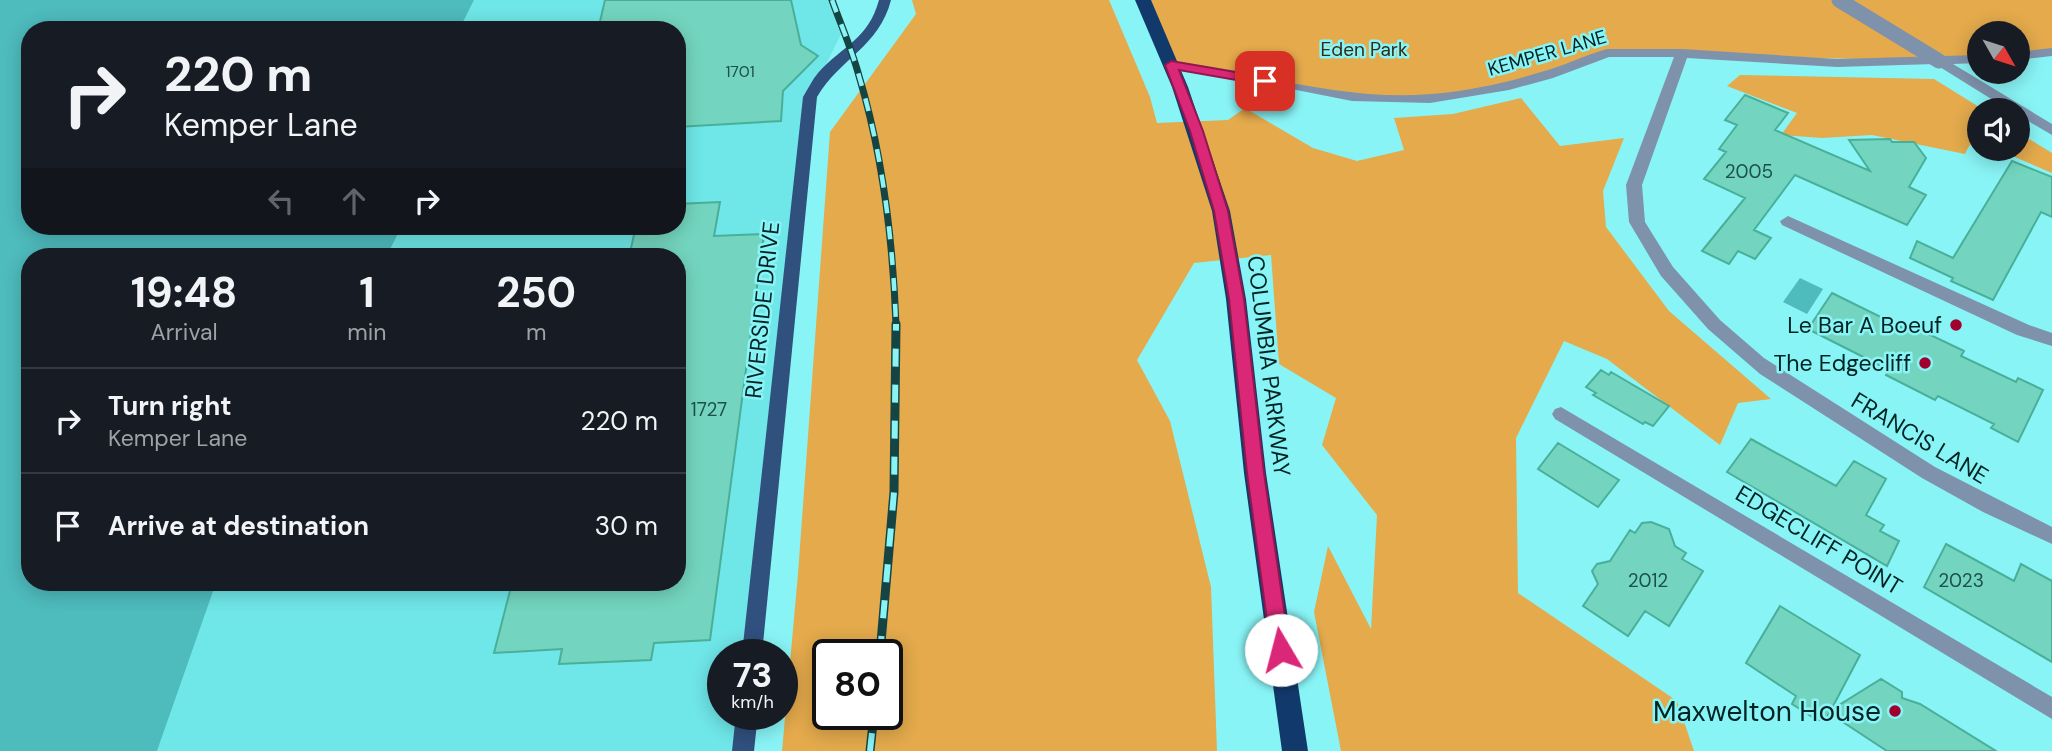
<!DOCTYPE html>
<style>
:root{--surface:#171b24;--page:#20242c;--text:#f1f3f6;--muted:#9ea1a6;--line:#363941}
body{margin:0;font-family:"DM Sans",sans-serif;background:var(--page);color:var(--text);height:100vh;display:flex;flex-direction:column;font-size:26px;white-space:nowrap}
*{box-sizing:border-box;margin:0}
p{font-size:23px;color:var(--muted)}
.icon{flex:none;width:38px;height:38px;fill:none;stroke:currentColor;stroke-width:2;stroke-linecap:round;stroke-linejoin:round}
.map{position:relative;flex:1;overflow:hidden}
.panel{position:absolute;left:21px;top:248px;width:665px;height:343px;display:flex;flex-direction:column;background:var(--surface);border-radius:28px;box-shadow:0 4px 18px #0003}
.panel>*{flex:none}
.banner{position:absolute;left:21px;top:21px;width:665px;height:214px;border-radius:28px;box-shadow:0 4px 18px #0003;background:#171b24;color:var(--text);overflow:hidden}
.needle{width:46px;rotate:129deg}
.fabs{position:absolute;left:1967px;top:21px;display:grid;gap:14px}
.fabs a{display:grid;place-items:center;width:63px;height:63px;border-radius:50%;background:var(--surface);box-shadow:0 4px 18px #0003;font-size:35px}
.speed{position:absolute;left:707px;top:639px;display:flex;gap:14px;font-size:35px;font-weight:700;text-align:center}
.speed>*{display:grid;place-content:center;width:91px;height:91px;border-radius:50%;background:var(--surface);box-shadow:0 4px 18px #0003;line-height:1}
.speed small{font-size:18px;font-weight:400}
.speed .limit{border:4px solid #111;border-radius:10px;background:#fff;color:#111}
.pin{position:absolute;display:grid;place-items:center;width:60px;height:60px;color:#fff;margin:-30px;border-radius:14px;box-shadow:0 4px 10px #0006}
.me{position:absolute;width:77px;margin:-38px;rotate:352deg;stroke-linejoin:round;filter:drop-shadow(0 0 5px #0008)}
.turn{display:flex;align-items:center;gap:24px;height:147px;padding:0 28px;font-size:32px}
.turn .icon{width:91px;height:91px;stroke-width:2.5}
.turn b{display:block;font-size:49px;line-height:60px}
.lanes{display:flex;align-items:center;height:66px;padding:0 28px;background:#0003;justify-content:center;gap:35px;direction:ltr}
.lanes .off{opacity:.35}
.eta{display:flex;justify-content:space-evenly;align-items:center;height:119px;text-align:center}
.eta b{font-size:42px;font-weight:700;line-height:49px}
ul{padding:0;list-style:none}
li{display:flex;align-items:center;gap:21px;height:105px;padding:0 28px;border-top:2px solid var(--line)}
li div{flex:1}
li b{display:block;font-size:26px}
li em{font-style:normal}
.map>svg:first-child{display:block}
.built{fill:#6fe6e8}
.green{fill:#e4aa4c;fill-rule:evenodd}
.water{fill:#4ebbbd}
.building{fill:#73d5bf;stroke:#4aaf99;stroke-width:2}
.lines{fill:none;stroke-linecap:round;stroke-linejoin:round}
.minor{fill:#7f92ac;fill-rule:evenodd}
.major{fill:#30507e;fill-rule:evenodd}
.highway{fill:#12396c;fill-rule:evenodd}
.rail-far1-casing{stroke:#154444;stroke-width:7}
.rail-casing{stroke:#154444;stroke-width:9}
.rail-far1{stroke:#89f4f6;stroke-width:4.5;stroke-dasharray:13;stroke-linecap:butt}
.rail{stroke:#89f4f6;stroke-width:6;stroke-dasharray:18;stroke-linecap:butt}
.minor-bridge{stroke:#7f92ac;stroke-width:15}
.route{fill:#db2777;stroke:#8e194d;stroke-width:2}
.poi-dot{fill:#a1002f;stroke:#89f4f6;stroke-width:2.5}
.labels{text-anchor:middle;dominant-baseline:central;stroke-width:5;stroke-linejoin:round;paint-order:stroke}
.far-number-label{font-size:16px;fill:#1d504a}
.far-park-label{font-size:19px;fill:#372914;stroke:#89f4f6}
.far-street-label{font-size:19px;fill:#002323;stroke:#89f4f6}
.number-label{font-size:19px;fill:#1d504a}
.street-label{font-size:23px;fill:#002323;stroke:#89f4f6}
.poi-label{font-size:23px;fill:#002323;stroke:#89f4f6;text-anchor:end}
.near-poi-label{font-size:28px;fill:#002323;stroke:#89f4f6;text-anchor:end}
</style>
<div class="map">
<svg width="2052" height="751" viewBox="0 0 2052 751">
<rect width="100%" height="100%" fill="#89f4f6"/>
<path class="built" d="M 474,0 L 836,0 L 843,30 L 810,97 L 752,654 L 723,654 L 723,714 L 747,714 L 743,751 L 157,751 L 216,583 L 677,583 L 677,257 L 386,257 L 402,226 L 677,226 L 677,30 L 459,30 Z"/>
<path class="green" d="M 912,0 L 1109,0 L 1150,97 L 1157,123 L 1228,120 L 1245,108 L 1313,148 L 1357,161 L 1404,150 L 1394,118 L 1453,114 L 1521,98 L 1560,146 L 1624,138 L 1603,191 L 1606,227 L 1669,311 L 1771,399 L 1738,403 L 1720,445 L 1607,359 L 1564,341 L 1516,438 L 1518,593 L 1677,701 L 1694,751 L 1341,751 L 1314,612 L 1328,546 L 1371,629 L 1377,515 L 1322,445 L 1336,398 L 1279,364 L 1271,255 L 1194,263 L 1137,360 L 1170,421 L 1211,587 L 1217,751 L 782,751 L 798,574 L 830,132 L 916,14 ZM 828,654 L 887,654 L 887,714 L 828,714 Z
M 1143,0 L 2052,0 L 2052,52 L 2018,56 L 2018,33 L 1979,33 L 1979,59 L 1944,61 L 1607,53 L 1560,71 L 1448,97 L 1352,97 L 1171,65 Z
M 1740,75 L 1934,79 L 1984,110 L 1979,110 L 1979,141 L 1969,146 L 1965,154 L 1872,135 L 1822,138 L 1781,135 L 1797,113 L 1727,86 Z
M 2018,132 L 2052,153 L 2052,173 L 1996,149 L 2018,149 Z"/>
<path class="water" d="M 0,0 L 474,0 L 459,30 L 30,30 L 30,226 L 402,226 L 386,257 L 30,257 L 30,583 L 216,583 L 157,751 L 0,751 Z
M 1800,278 L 1823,289 L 1807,314 L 1783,302 Z"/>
<path class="building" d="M 605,0 L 791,0 L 801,45 L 818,56 L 783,91 L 781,121 L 677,127 L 677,30 L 598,30 Z
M 1745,95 L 1788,113 L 1775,130 L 1870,171 L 1849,140 L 1890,139 L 1892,142 L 1914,142 L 1926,158 L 1909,187 L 1926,195 L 1907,225 L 1795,175 L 1754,230 L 1771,238 L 1755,259 L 1738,251 L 1729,264 L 1702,251 L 1745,198 L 1704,179 L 1726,152 L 1719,149 L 1737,125 L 1725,120 Z
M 2012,161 L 2052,177 L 2052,217 L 2041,212 L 1993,300 L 1951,281 L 1953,278 L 1910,258 L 1917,241 L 1953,258 Z
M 720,202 L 714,236 L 764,234 L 710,640 L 654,643 L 651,660 L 559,664 L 562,649 L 494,653 L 512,583 L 677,583 L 677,257 L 629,257 L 636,226 L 677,226 L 677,204 Z
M 1832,293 L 1911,332 L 1914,327 L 1964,351 L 1961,356 L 2016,382 L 2018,378 L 2043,390 L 2018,442 L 1991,428 L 1994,424 L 1938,396 L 1935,400 L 1886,375 L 1889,370 L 1808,329 Z
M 1601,370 L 1609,375 L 1611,372 L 1669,406 L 1653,426 L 1645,422 L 1643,424 L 1593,395 L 1596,393 L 1586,387 Z
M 1751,439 L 1836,486 L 1854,461 L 1886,479 L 1866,515 L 1884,525 L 1880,531 L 1899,541 L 1887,566 L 1727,472 Z
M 1558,443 L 1619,480 L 1598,507 L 1538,469 Z
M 1651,522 L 1669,529 L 1675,546 L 1686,553 L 1682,559 L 1703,571 L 1669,626 L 1645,611 L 1628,636 L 1583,606 L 1598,584 L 1592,571 L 1597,564 L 1610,561 L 1630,530 L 1635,533 L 1642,523 Z
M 1946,544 L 2014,581 L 2021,564 L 2052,581 L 2052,662 L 1924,587 Z
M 1780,606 L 1860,655 L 1831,710 L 1881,679 L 1902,692 L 1902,698 L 1920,704 L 1996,751 L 1887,751 L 1829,713 L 1826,720 L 1817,720 L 1792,704 L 1796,696 L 1746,663 Z"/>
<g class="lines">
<path class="minor" d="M 2052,48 L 2052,56 L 2018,60 L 2018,52 Z
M 1607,49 L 1682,49 L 1837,59 L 1979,55 L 1979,63 L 1953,64 L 2052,124 L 2052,135 L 2018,115 L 2018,110 L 2009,110 L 1935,64 L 1837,67 L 1687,58 L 1642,185 L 1645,222 L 1673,267 L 1720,320 L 1764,358 L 1935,467 L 2052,527 L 2052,544 L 1983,512 L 1922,478 L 1760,374 L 1708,329 L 1661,276 L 1629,222 L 1626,185 L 1674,57 L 1609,57 L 1553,78 L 1509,90 L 1430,103 L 1352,101 L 1226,76 L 1171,69 L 1164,65 L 1171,61 C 1256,72 1344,102 1431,94 C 1468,91 1506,83 1541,72 C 1564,66 1585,55 1607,49 Z
M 1788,216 L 2029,325 L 2052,333 L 2052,346 L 2017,335 L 1782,225 L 1780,221 Z
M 1561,407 L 2052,697 L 2052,719 L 1555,419 L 1552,414 L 1555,409 Z"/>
<path class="major" d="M 879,0 L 891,0 C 879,47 840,58 817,97 L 762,654 L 742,654 L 803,97 C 808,89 812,80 818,73 C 843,45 868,40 879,0 Z
M 736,714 L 758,714 L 754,751 L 732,751 Z"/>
<path class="highway" d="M 1135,0 L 1151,0 L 1188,87 L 1230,211 L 1246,299 L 1266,473 L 1308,751 L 1282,751 L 1244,473 L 1226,299 L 1212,211 L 1172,87 Z"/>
<defs>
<path id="rail-far1" d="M 832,0 C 841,25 852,50 859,76 C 883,156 893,242 896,325"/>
<path id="rail" d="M 880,654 L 894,492 L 896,324
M 870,751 L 874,714"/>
</defs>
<use href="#rail-far1" class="rail-far1-casing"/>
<use href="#rail" class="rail-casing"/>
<use href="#rail-far1" class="rail-far1"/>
<use href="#rail" class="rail"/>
<path class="minor-bridge" d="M 1839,0 L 1939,61"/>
</g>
<path class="route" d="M 1171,61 L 1265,77 L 1271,81 L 1265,85 L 1179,70 L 1203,131 L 1228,211 L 1244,299 L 1264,473 L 1290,650 L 1287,656 L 1281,659 L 1274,656 L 1271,650 L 1247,473 L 1229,299 L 1214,211 L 1190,131 L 1165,65 Z"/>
<g class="poi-dot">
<circle cx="1956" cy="325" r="7"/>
<circle cx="1925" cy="363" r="7"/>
<circle cx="1895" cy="711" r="7"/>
</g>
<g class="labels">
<g class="far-number-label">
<text x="740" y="71">1701</text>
</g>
<g class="far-park-label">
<text x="1364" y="49">Eden Park</text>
</g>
<g class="far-street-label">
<text transform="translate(1547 53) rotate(-16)">KEMPER LANE</text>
</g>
<g class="number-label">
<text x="1749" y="171">2005</text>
<text x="709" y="409">1727</text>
<text x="1648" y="580">2012</text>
<text x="1961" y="580">2023</text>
</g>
<g class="street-label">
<text transform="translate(762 310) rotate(-84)">RIVERSIDE DRIVE</text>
<text transform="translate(1269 366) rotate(83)">COLUMBIA PARKWAY</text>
<text transform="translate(1920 438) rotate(31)">FRANCIS LANE</text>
<text transform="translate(1819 540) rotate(31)">EDGECLIFF POINT</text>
</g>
<g class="poi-label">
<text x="1942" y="325">Le Bar A Boeuf</text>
<text x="1911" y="363">The Edgecliff</text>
</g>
<g class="near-poi-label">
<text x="1881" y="711">Maxwelton House</text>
</g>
</g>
</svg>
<div class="fabs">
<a><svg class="needle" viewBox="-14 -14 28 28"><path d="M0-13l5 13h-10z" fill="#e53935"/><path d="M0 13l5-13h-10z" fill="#9ea1a6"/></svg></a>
<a><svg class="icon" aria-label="sound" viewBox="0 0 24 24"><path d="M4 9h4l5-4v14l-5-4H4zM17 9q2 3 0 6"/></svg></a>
</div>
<div class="speed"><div>73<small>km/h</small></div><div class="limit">80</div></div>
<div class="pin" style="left:1265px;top:81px;background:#d93025"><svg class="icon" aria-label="arrive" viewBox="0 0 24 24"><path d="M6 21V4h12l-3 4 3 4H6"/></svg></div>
<svg class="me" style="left:1281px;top:650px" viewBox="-20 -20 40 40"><circle r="19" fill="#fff"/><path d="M0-13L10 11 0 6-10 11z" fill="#db2777"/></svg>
<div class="banner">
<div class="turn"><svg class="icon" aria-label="right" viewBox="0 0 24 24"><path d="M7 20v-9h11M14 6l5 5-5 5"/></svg><div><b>220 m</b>Kemper Lane</div></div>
<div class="lanes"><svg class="icon off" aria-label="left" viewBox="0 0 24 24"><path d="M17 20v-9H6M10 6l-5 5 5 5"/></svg><svg class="icon off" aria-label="ahead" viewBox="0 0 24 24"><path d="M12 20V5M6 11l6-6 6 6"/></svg><svg class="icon" aria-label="right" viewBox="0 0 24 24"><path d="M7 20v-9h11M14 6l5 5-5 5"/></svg></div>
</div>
<section class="panel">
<div class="eta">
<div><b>19:48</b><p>Arrival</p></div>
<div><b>1</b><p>min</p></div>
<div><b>250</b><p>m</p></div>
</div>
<ul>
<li><svg class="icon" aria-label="right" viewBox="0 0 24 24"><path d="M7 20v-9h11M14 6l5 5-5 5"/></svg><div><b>Turn right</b><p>Kemper Lane</p></div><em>220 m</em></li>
<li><svg class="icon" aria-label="arrive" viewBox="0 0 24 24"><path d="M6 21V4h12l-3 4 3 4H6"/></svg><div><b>Arrive at destination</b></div><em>30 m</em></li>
</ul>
</section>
</div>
